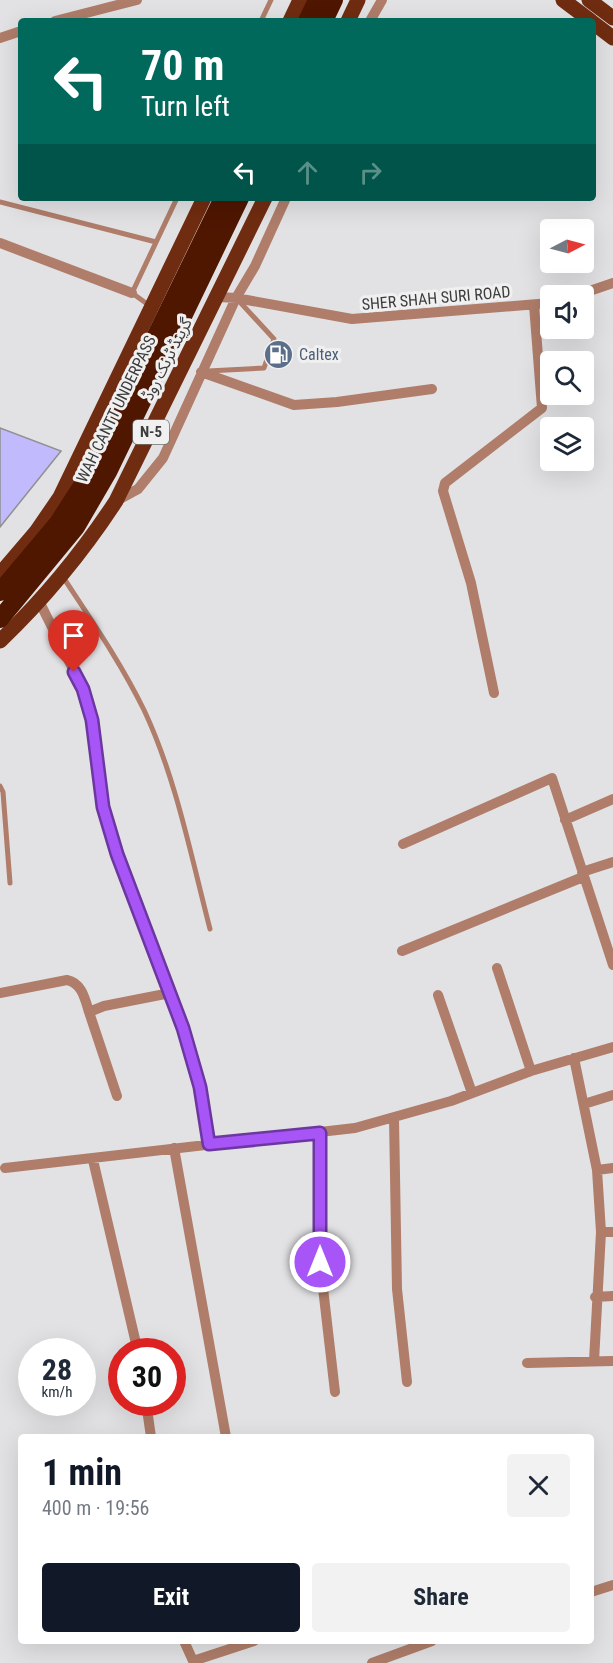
<!DOCTYPE html>
<meta charset="utf-8">
<style>
:root{--surface:#fff;--page:#f2f2f3;--text:#1f2937;--muted:#747a83;--accent:#111827}
body{margin:0;font-family:"Roboto Condensed","Noto Sans Arabic",sans-serif;background:var(--page);color:var(--text);height:100vh;display:flex;flex-direction:column;font-size:22px;white-space:nowrap}
*{box-sizing:border-box;margin:0}
p{font-size:20px;color:var(--muted)}
.icon{flex:none;width:33px;height:33px;fill:none;stroke:currentColor;stroke-width:2;stroke-linecap:round;stroke-linejoin:round}
.map{position:relative;flex:1;overflow:hidden}
.panel{position:absolute;left:18px;top:1434px;width:576px;height:210px;display:flex;flex-direction:column;background:var(--surface);border-radius:6px;box-shadow:0 6px 24px #0002}
.panel>*{flex:none}
.banner{position:absolute;left:18px;top:18px;width:578px;height:183px;border-radius:6px;box-shadow:0 6px 24px #0002;background:#00695c;color:#fff;overflow:hidden}
.needle{width:39px;rotate:84deg}
.buttons{position:absolute;left:540px;top:219px;display:grid;gap:12px}
.buttons a{display:grid;place-items:center;width:54px;height:54px;border-radius:6px;background:var(--surface);box-shadow:0 6px 24px #0002;font-size:30px}
.speed{position:absolute;left:18px;top:1338px;display:flex;gap:12px;font-size:30px;font-weight:700;text-align:center}
.speed>*{display:grid;place-content:center;width:78px;height:78px;border-radius:50%;background:var(--surface);box-shadow:0 6px 24px #0002;line-height:1}
.speed small{font-size:15px;font-weight:400}
.speed .limit{border:9px solid #d22;background:#fff;color:#111}
.pin{position:absolute;display:grid;place-items:center;width:51px;height:51px;color:#fff;margin:-62px -26px;border-radius:50% 50% 50% 0;rotate:-45deg;box-shadow:0 0 6px #0007}
.pin .icon{rotate:45deg}
.me{position:absolute;width:66px;margin:-33px;rotate:0deg;stroke-linejoin:round;filter:drop-shadow(0 0 4px #0008)}
.turn{display:flex;align-items:center;gap:21px;height:126px;padding:0 24px;font-size:27px}
.turn .icon{width:78px;height:78px;stroke-width:2.5}
.turn b{display:block;font-size:42px;line-height:51px}
.lanes{display:flex;align-items:center;height:57px;padding:0 24px;background:#0003;justify-content:center;gap:30px;direction:ltr}
.lanes .off{opacity:.35}
.round{display:grid;place-items:center;flex:none;width:63px;height:63px;border-radius:6px;background:var(--page)}
.summary{display:flex;align-items:center;justify-content:space-between;height:102px;padding:0 24px}
h1{font-size:36px;font-weight:700;line-height:45px;color:var(--accent)}
.primary-button{display:flex;gap:12px;margin-top:auto;padding:12px 24px}
.primary-button a{flex:1;height:69px;border-radius:6px;background:var(--accent);color:#fff;font-size:24px;font-weight:700;line-height:69px;text-align:center}
.primary-button a+a{background:var(--page);color:var(--text)}
.map>svg:first-child{display:block}
.building{fill:#c1bafc;stroke:#909092;stroke-width:1.5}
.lines{fill:none;stroke-linecap:round;stroke-linejoin:round}
.lane{stroke:#af7d6a;stroke-width:5}
.street{stroke:#af7d6a;stroke-width:10}
.primary{stroke:#702c10;stroke-width:15}
.highway{stroke:#4f1600;stroke-width:18}
.route-casing{stroke:#6d37a1;stroke-width:15}
.route{stroke:#a855f7;stroke-width:10}
.labels{text-anchor:middle;dominant-baseline:central;stroke-width:6;stroke-linejoin:round;paint-order:stroke}
.shield{fill:#f0f0f1;stroke:#727272;stroke-width:1.5}
.shield-label{font-size:15px;font-weight:bold;fill:#3c3c3c}
.street-label{font-size:16px;fill:#3c3c3c;stroke:#f0f0f1}
.service-label{font-size:16px;fill:#4e5e75;stroke:#f0f0f1;text-anchor:start}
</style>
<div class="map">
<svg width="613" height="1663" viewBox="0 0 613 1663">
<rect width="100%" height="100%" fill="#e2e2e4"/>
<path class="building" d="M 0,428 L 61,451 L 0,527 Z"/>
<g class="lines">
<path class="lane" d="M 261,21 L 271,0
M 0,202 L 156,242
M 150,306 L 132,293 L 177,198
M 208,371 L 264,368 L 274,339 L 239,301
M 63,577 C 92,621 121,663 144,710 C 176,778 191,856 210,929
M 0,786 L 3,792 L 10,883"/>
<path class="street" d="M 55,21 L 137,0
M 370,21 L 382,0
M 0,38 L 21,31
M 0,243 L 132,293
M 575,296 L 613,283
M 218,297 L 236,298 L 352,319 L 550,303
M 201,372 L 294,405 L 337,402 L 432,389
M 116,501 L 138,489 L 163,458 L 236,298 L 255,266 L 286,198
M 40,603 L 83,689 L 92,720 L 103,807 L 117,854 L 183,1028 L 200,1087 L 209,1144
M 494,693 L 471,583 L 443,491 L 445,483 L 542,408 L 534,305
M 565,820 L 613,799
M 403,844 L 552,778 L 613,965
M 582,872 L 613,862
M 402,951 L 583,877
M 497,968 L 531,1071
M 0,993 L 67,980 C 82,983 85,999 89,1012 L 104,1006 L 170,993
M 438,995 L 472,1093
M 89,1012 L 117,1096
M 574,1058 L 597,1170 L 601,1232 L 594,1361
M 584,1104 L 613,1095
M 394,1118 L 397,1289 L 407,1382
M 320,1133 L 320,1262 L 335,1392
M 174,1148 L 226,1437
M 93,1160 L 138,1352
M 5,1168 L 355,1128 L 451,1101 L 531,1071 L 613,1047
M 597,1170 L 613,1168
M 601,1232 L 613,1232
M 595,1297 L 613,1296
M 527,1363 L 613,1361
M 146,1402 L 151,1437
M 591,1592 L 613,1585
M 184,1641 L 194,1663
M 193,1661 L 254,1641
M 372,1663 L 432,1641"/>
<path class="primary" d="M 563,0 L 591,21
M 589,0 L 613,18
M 290,21 L 300,0
M 348,21 L 358,0
M 592,22 L 613,38
M 0,574 L 36,532 L 60,497 L 204,198
M 0,641 C 45,598 82,553 116,501 L 265,198"/>
<path class="highway" d="M 307,21 L 317,0
M 324,21 L 334,0
M 0,592 L 58,523 L 85,481 L 223,198
M 0,619 L 76,527 L 108,472 L 240,198"/>
</g>
<g class="lines">
<defs>
<path id="route" d="M 74,672 L 83,689 L 92,720 L 103,807 L 117,854 L 183,1028 L 200,1087 L 209,1144 L 320,1133 L 320,1262"/>
</defs>
<use href="#route" class="route-casing"/>
<use href="#route" class="route"/>
</g>
<defs>
<symbol id="fuel-disc" viewBox="-11 -11 22 22"><circle r="9.5" fill="#5c6f8a" stroke="#f0f0f1"/><path d="M-5.5-6h7V0h2V4h1.3V-2.5L3-4.5l.8-.8L6-3V5H2.5V1h-1V6h-7ZM-4.2-4.7v3.2H.2V-4.7Z" fill="#fff"/></symbol>
</defs>
<g fill-rule="evenodd">
<use href="#fuel-disc" x="262" y="338" width="33" height="33"/>
</g>
<g class="labels">
<rect class="shield" x="133" y="420" width="36" height="24" rx="4.5"/>
<g class="shield-label">
<text x="151" y="432">N-5</text>
</g>
<g class="street-label">
<text transform="translate(436 298) rotate(-5)">SHER SHAH SURI ROAD</text>
<text transform="translate(167 359) rotate(-63)">گرینڈ ٹرنک روڈ</text>
<text transform="translate(116 409) rotate(-64)">WAH CANTT UNDERPASS</text>
</g>
<g class="service-label">
<text x="299" y="354">Caltex</text>
</g>
</g>
</svg>
<div class="buttons">
<a><svg class="needle" viewBox="-14 -14 28 28"><path d="M0-13l5 13h-10z" fill="#e53935"/><path d="M0 13l5-13h-10z" fill="#747a83"/></svg></a>
<a><svg class="icon" aria-label="sound" viewBox="0 0 24 24"><path d="M4 9h4l5-4v14l-5-4H4zM17 9q2 3 0 6"/></svg></a>
<a><svg class="icon" aria-label="search" viewBox="0 0 24 24"><circle cx="10" cy="10" r="6"/><path d="M15 15l6 6"/></svg></a>
<a><svg class="icon" aria-label="layers" viewBox="0 0 24 24"><path d="M12 4l9 5-9 5-9-5zM3 14l9 5 9-5"/></svg></a>
</div>
<div class="speed"><div>28<small>km/h</small></div><div class="limit">30</div></div>
<div class="pin" style="left:74px;top:672px;background:#d93025"><svg class="icon" aria-label="arrive" viewBox="0 0 24 24"><path d="M6 21V4h12l-3 4 3 4H6"/></svg></div>
<svg class="me" style="left:320px;top:1262px" viewBox="-20 -20 40 40"><circle r="17" fill="#a855f7" stroke="#fff" stroke-width="3"/><path d="M0-11L8 9 0 5-8 9z" fill="#fff"/></svg>
<div class="banner">
<div class="turn"><svg class="icon" aria-label="left" viewBox="0 0 24 24"><path d="M17 20v-9H6M10 6l-5 5 5 5"/></svg><div><b>70 m</b>Turn left</div></div>
<div class="lanes"><svg class="icon" aria-label="left" viewBox="0 0 24 24"><path d="M17 20v-9H6M10 6l-5 5 5 5"/></svg><svg class="icon off" aria-label="ahead" viewBox="0 0 24 24"><path d="M12 20V5M6 11l6-6 6 6"/></svg><svg class="icon off" aria-label="right" viewBox="0 0 24 24"><path d="M7 20v-9h11M14 6l5 5-5 5"/></svg></div>
</div>
<section class="panel">
<div class="summary"><div><h1>1 min</h1><p>400 m · 19:56</p></div><a class="round"><svg class="icon" aria-label="close" viewBox="0 0 24 24"><path d="M6 6l12 12M18 6L6 18"/></svg></a></div>
<div class="primary-button"><a>Exit</a><a>Share</a></div>
</section>
</div>
